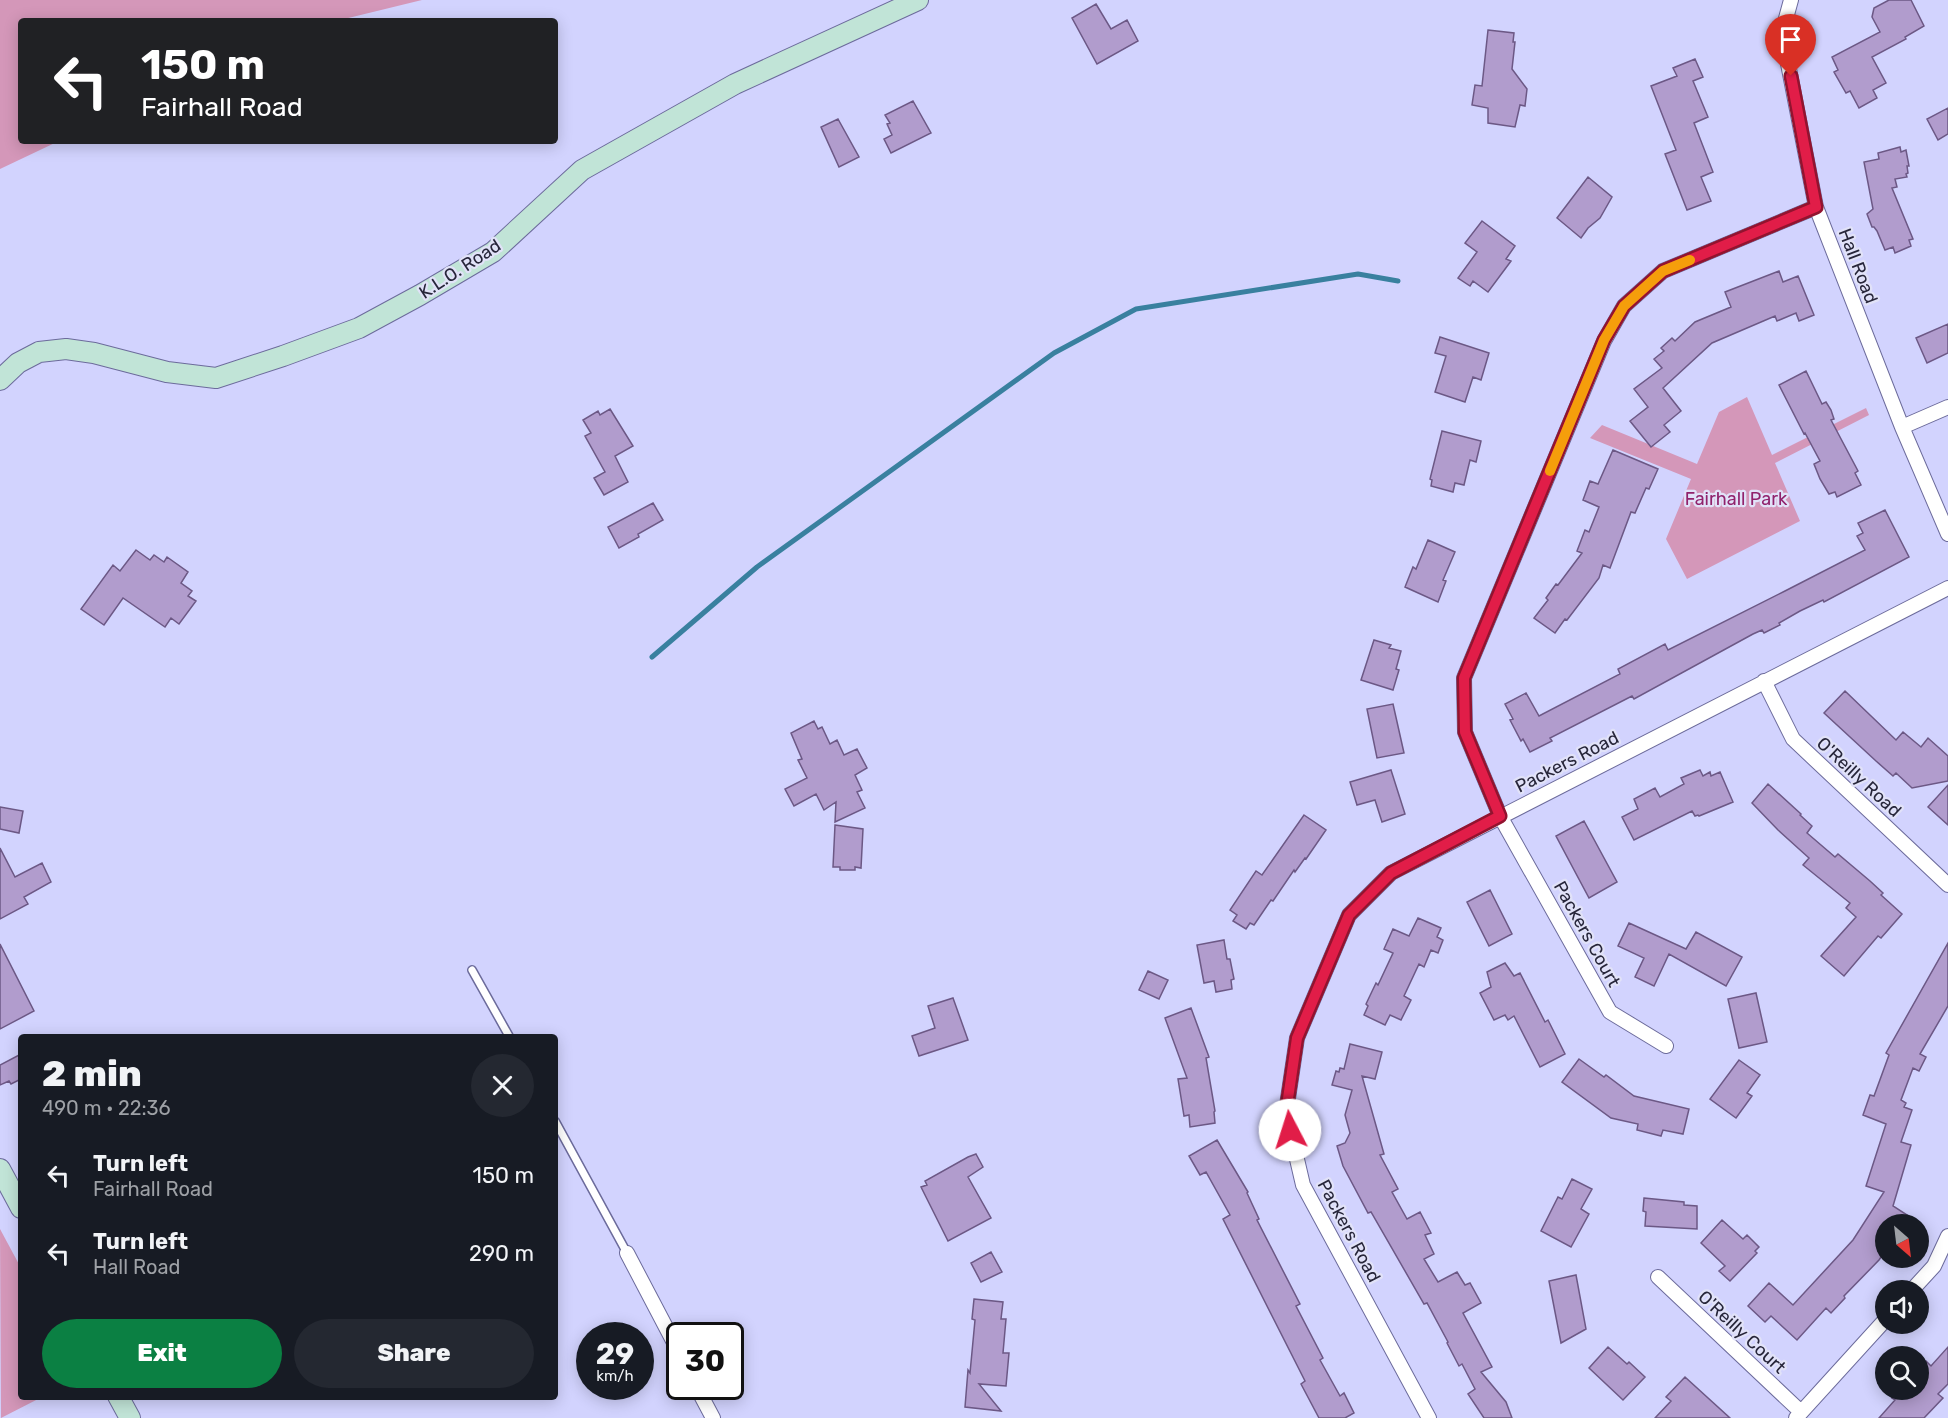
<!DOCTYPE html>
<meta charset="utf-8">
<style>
:root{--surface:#171b24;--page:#242831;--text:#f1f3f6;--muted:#9ea1a6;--accent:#0b8043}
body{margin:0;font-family:Rubik,sans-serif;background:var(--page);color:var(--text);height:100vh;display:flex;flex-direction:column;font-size:22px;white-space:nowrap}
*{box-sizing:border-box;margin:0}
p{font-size:20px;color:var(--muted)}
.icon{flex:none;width:33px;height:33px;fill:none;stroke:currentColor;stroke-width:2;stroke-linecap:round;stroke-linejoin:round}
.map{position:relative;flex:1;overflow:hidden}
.panel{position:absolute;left:18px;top:1034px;width:540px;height:366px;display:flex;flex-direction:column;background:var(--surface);border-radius:6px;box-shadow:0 3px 15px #0003}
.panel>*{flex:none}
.hud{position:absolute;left:18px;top:18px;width:540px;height:126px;border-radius:6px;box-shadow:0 3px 15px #0003;background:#202124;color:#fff;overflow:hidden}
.needle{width:39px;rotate:152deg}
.tools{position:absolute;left:1875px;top:1214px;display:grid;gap:12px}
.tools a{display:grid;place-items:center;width:54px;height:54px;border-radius:50%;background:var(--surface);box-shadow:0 3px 15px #0003;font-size:30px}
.speed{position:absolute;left:576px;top:1322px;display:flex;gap:12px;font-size:30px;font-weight:700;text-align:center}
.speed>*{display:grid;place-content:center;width:78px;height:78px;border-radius:50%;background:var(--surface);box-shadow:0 3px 15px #0003;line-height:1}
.speed small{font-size:15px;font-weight:400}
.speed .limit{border:3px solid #111;border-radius:9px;background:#fff;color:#111}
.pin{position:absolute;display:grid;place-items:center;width:51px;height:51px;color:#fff;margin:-62px -26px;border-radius:50% 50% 50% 0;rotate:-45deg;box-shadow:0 0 6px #0007}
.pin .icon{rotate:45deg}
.me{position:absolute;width:66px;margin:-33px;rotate:355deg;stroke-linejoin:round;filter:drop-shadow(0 0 4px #0008)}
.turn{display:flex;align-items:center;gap:21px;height:126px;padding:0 24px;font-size:27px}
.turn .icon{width:78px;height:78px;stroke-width:2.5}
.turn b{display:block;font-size:42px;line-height:51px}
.round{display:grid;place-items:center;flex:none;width:63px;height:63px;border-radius:32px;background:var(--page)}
.head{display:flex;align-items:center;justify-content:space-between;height:102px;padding:0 24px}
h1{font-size:36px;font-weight:800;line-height:45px}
.cta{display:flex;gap:12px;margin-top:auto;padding:12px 24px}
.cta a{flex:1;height:69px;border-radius:36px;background:var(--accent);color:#fff;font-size:24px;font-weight:800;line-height:69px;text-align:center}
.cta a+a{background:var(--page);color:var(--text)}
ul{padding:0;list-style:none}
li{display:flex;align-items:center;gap:18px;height:78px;padding:0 24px}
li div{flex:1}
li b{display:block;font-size:22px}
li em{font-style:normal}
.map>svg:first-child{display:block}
.green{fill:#d497b9}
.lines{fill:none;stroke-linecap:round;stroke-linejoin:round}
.stream{stroke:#39809f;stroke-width:5}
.building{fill:#b19ccd;stroke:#6c5885;stroke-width:1.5}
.lane-casing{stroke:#6c6b9b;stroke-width:10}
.street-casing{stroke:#6c6b9b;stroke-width:16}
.secondary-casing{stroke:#6c6b9b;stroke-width:22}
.lane{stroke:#fff;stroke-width:7}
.street{stroke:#fff;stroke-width:14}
.secondary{stroke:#c1e4d7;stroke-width:20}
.route-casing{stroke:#92132f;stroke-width:15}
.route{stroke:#e11d48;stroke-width:10}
.slow{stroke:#f59e0b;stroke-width:10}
.labels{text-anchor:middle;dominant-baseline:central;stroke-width:4.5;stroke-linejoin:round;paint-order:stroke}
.street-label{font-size:18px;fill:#27263a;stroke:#e1e2f8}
.park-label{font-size:18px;fill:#90226c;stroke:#e1e2f8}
</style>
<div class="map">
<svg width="1948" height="1418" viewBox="0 0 1948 1418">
<rect width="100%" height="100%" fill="#d2d3fe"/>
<path class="green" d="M 0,0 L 422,0 L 336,21 L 21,21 L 21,141 L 59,141 L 0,169 Z
M 1747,397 L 1772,455 L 1866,408 L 1869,415 L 1775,463 L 1800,521 L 1687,579 L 1666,539 L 1691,479 L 1590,438 L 1602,425 L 1697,464 L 1719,412 Z
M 0,1229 L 21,1268 L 21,1396 L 42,1397 L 1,1418 Z"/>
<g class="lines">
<path class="stream" d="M 652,657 L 757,567 L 1054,353 L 1136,309 L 1358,274 L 1398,281"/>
</g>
<path class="building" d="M 1889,0 L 1911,0 L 1924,26 L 1905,37 L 1906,39 L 1872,57 L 1886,83 L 1873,90 L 1877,98 L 1859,108 L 1850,91 L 1846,93 L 1834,72 L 1838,70 L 1832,57 L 1880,32 L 1872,17 L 1874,8 Z
M 1096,4 L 1111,29 L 1127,20 L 1138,41 L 1097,64 L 1072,18 Z
M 1488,30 L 1514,33 L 1513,42 L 1515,42 L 1512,69 L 1527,89 L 1525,106 L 1520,105 L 1515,127 L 1488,123 L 1488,108 L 1472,105 L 1475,85 L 1482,86 Z
M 1695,59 L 1703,77 L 1693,81 L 1708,117 L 1694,123 L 1713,172 L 1701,177 L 1711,201 L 1687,210 L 1665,154 L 1676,150 L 1651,86 L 1677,76 L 1673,68 Z
M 913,101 L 931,133 L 891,153 L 884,139 L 892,135 L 887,124 L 890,123 L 885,115 Z
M 1948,108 L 1948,134 L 1938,140 L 1927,119 Z
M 838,119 L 859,157 L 839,167 L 821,127 Z
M 1900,147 L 1901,152 L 1906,150 L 1909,166 L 1907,166 L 1908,173 L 1906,174 L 1907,177 L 1895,179 L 1897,187 L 1892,188 L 1913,239 L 1909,240 L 1911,246 L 1895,253 L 1893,247 L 1885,250 L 1877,231 L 1874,227 L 1872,227 L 1867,214 L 1873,209 L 1864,162 L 1879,159 L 1878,153 Z
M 1588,177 L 1612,197 L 1600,218 L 1588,228 L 1581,238 L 1557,218 Z
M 1482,221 L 1515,246 L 1506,259 L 1511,261 L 1488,292 L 1473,281 L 1470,286 L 1458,278 L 1477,252 L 1465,243 Z
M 1779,271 L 1783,282 L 1798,276 L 1814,315 L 1799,321 L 1796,313 L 1777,321 L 1775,316 L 1712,343 L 1663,388 L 1681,411 L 1664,425 L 1670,432 L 1651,447 L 1630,421 L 1648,407 L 1634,389 L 1662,368 L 1654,359 L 1664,351 L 1661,348 L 1672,338 L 1675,341 L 1695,322 L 1731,307 L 1725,292 Z
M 1948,324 L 1948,353 L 1927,363 L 1916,338 Z
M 1440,337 L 1489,353 L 1481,380 L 1473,377 L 1465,402 L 1435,392 L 1446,356 L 1435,353 Z
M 1806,371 L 1822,404 L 1826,402 L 1831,410 L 1834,419 L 1831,420 L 1858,471 L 1855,473 L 1861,485 L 1837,497 L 1835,492 L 1829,494 L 1820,479 L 1814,464 L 1820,461 L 1805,433 L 1804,434 L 1779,385 Z
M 610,409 L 633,446 L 615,456 L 628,482 L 604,495 L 594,478 L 605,472 L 585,436 L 591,433 L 583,420 L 598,411 L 600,415 Z
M 1442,431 L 1481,441 L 1476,462 L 1470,460 L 1464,485 L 1455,483 L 1453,492 L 1431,486 L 1432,480 L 1430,479 Z
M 1613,450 L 1658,469 L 1649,489 L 1646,488 L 1635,513 L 1631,512 L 1610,568 L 1603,565 L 1599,578 L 1567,620 L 1565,619 L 1555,633 L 1534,618 L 1548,600 L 1546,598 L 1556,584 L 1558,585 L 1582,553 L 1577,551 L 1585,530 L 1589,532 L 1599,507 L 1583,500 L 1590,481 L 1598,484 Z
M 653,503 L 663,520 L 638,534 L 639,537 L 619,548 L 608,527 Z
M 1885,510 L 1909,557 L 1824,602 L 1823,600 L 1800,611 L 1779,623 L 1780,625 L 1764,633 L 1762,630 L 1753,634 L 1634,699 L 1632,696 L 1550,738 L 1552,741 L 1530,752 L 1523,739 L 1521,741 L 1510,720 L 1513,719 L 1505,704 L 1526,693 L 1539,716 L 1620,674 L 1618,669 L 1665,644 L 1668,650 L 1785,591 L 1865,550 L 1857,536 L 1863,533 L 1858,523 Z
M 1428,540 L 1455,552 L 1443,580 L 1446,581 L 1438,602 L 1405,587 L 1413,567 L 1416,569 Z
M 136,550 L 150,560 L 154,555 L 164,562 L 167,557 L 188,572 L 181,583 L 192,591 L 188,596 L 196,601 L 179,624 L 171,618 L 165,627 L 123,598 L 104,625 L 81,609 L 113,565 L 120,571 Z
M 1374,640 L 1391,645 L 1389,648 L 1401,651 L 1396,669 L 1399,670 L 1393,690 L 1361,680 Z
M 1845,691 L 1896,740 L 1903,732 L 1921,747 L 1928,738 L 1948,756 L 1948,781 L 1912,788 L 1896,773 L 1893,776 L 1876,761 L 1824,713 Z
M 1393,704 L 1404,753 L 1377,758 L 1367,709 Z
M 814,721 L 818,729 L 822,727 L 830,744 L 837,740 L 844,755 L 857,749 L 867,768 L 855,775 L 862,790 L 857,792 L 865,808 L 835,822 L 836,802 L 824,810 L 816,794 L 794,806 L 785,789 L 807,778 L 798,760 L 802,759 L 791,733 Z
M 1391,770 L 1405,814 L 1382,822 L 1375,800 L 1357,805 L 1350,782 Z
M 1700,770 L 1703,776 L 1710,772 L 1711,776 L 1720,772 L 1733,802 L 1699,816 L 1698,815 L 1695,816 L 1692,811 L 1634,840 L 1622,817 L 1638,809 L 1634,799 L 1655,788 L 1660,797 L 1684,784 L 1681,778 Z
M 1768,784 L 1801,814 L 1800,815 L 1812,826 L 1807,833 L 1835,857 L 1838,854 L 1870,881 L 1883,893 L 1881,895 L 1902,914 L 1881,938 L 1878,936 L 1844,976 L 1821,956 L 1856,917 L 1846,908 L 1850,903 L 1803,865 L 1809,858 L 1778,830 L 1752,803 Z
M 1948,785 L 1948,825 L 1928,807 Z
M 0,807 L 23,811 L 19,833 L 0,829 Z
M 1304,815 L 1326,830 L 1306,859 L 1305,858 L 1295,872 L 1294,870 L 1273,901 L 1271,900 L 1254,925 L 1250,923 L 1246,929 L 1233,921 L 1237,915 L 1230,910 L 1256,871 L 1262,875 Z
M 1584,821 L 1617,882 L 1589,898 L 1556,836 Z
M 835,825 L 863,829 L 861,868 L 855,867 L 855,870 L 840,870 L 840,867 L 833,867 Z
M 0,848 L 15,877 L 42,863 L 51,882 L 24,897 L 28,904 L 0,919 Z
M 1490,890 L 1512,934 L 1489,946 L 1467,902 Z
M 1418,918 L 1441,928 L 1437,937 L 1443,940 L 1438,953 L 1431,950 L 1424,967 L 1419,964 L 1404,996 L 1411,1000 L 1401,1020 L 1390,1015 L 1385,1025 L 1364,1015 L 1368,1006 L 1366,1004 L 1376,983 L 1378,985 L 1393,953 L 1384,949 L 1393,929 L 1409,936 Z
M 1629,923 L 1686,949 L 1696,932 L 1742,957 L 1726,986 L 1669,954 L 1654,986 L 1635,977 L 1644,958 L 1618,946 Z
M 1224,940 L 1227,959 L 1230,959 L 1234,979 L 1231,980 L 1232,989 L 1216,992 L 1214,981 L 1204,983 L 1197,945 Z
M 1948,943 L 1948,1006 L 1920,1054 L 1926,1057 L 1919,1071 L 1913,1068 L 1901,1100 L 1906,1103 L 1904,1107 L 1912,1110 L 1901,1142 L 1911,1145 L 1893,1206 L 1921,1224 L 1886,1224 L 1886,1250 L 1879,1260 L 1844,1296 L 1845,1298 L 1831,1313 L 1826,1308 L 1797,1340 L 1771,1316 L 1765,1322 L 1748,1306 L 1769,1283 L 1793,1305 L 1853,1240 L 1884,1192 L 1866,1186 L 1886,1124 L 1863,1115 L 1870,1095 L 1874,1096 L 1889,1055 L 1886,1053 Z
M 0,944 L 34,1011 L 0,1029 Z
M 1505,963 L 1514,976 L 1520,973 L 1545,1022 L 1548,1020 L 1565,1054 L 1540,1067 L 1514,1016 L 1508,1020 L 1505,1015 L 1494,1020 L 1480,993 L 1491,987 L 1487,972 Z
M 1148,971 L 1168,980 L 1159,999 L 1139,990 Z
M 1756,993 L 1767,1042 L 1739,1048 L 1728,999 Z
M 953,998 L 968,1040 L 919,1056 L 912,1036 L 935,1028 L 928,1006 Z
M 1191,1008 L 1209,1057 L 1206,1058 L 1215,1111 L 1214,1112 L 1215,1123 L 1190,1127 L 1189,1115 L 1184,1116 L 1178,1079 L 1187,1078 L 1165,1018 Z
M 1350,1044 L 1382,1052 L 1375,1079 L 1362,1076 L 1384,1154 L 1380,1155 L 1398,1189 L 1392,1192 L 1407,1219 L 1420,1212 L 1431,1233 L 1425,1235 L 1434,1254 L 1424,1259 L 1438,1282 L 1457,1272 L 1465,1285 L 1470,1283 L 1481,1303 L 1463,1313 L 1492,1367 L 1481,1372 L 1506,1402 L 1512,1418 L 1484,1418 L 1468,1394 L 1475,1389 L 1462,1364 L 1459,1366 L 1447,1343 L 1448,1342 L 1427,1303 L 1424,1304 L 1371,1212 L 1368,1213 L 1343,1166 L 1337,1146 L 1345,1143 L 1350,1133 L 1345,1115 L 1352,1090 L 1332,1085 L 1336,1071 L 1339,1072 L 1340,1068 L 1344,1069 Z
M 21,1054 L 21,1079 L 11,1084 L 9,1081 L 0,1085 L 0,1065 Z
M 1579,1059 L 1604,1077 L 1606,1075 L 1634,1096 L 1689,1109 L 1683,1134 L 1663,1130 L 1661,1136 L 1637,1130 L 1638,1124 L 1611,1118 L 1562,1082 Z
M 1739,1060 L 1760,1075 L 1747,1093 L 1752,1096 L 1736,1118 L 1710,1099 Z
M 1217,1140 L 1248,1192 L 1247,1193 L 1259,1219 L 1257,1220 L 1300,1304 L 1296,1306 L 1323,1358 L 1320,1360 L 1340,1396 L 1344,1393 L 1354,1413 L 1345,1418 L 1319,1418 L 1301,1384 L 1305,1381 L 1223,1219 L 1230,1215 L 1206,1172 L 1200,1175 L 1189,1156 Z
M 976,1154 L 983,1167 L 968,1177 L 991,1218 L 948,1241 L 921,1187 L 927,1185 L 925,1181 L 968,1157 Z
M 1572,1179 L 1592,1189 L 1581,1209 L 1589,1214 L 1571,1247 L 1541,1231 L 1558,1197 L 1562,1199 Z
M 1644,1198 L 1684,1202 L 1684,1205 L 1697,1206 L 1697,1229 L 1645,1226 L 1646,1212 L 1643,1211 Z
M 1722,1220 L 1743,1239 L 1747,1235 L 1759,1247 L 1755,1251 L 1757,1253 L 1730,1281 L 1719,1271 L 1725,1266 L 1701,1243 Z
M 991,1252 L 1002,1272 L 981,1282 L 971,1263 Z
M 1576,1275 L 1586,1329 L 1561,1343 L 1549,1281 Z
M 974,1299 L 1003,1302 L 1001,1319 L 1006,1319 L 1003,1353 L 1009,1353 L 1006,1386 L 979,1384 L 1001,1411 L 965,1407 L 968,1370 L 970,1373 L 975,1320 L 972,1319 Z
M 1608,1347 L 1627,1364 L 1629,1362 L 1645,1377 L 1623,1400 L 1589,1368 Z
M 1948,1347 L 1948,1384 L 1938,1394 L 1943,1398 L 1924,1418 L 1879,1418 L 1895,1400 L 1892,1398 L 1900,1389 L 1918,1389 L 1918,1368 L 1926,1361 L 1931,1366 Z
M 1685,1377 L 1730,1418 L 1655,1418 L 1671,1401 L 1666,1397 Z"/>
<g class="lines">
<defs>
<path id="lane" d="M 472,970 L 509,1036
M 555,1121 L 627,1253"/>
<path id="street" d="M 1791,0 L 1782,33 L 1816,207 L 1902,427 L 1948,534
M 1902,427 L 1948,407
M 1764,681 L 1793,739 L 1948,885
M 1666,1046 L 1610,1012 L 1500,816 L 1465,732 L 1464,678 L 1604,341 L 1624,306 L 1663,271 L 1816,207
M 627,1253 L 680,1354
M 1658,1277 L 1801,1412
M 1912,1290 L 1934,1266 L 1948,1236
M 696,1386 L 713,1418
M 1429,1418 L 1303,1185 L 1286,1112 L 1297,1038 L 1349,915 L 1391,873 L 1948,588
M 1796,1418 L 1886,1319"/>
<path id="secondary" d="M 0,380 L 18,363 L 39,352 L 66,349 L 94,353 L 167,372 L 216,378 L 283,356 L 359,328 L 420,295 L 493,252 L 582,170 L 735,84 L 918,0
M 0,1169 L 21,1208
M 118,1396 L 130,1418"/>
</defs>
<use href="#lane" class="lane-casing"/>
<use href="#street" class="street-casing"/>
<use href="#secondary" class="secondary-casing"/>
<use href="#lane" class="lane"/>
<use href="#street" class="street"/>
<use href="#secondary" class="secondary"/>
</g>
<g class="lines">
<defs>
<path id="route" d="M 1290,1130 L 1286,1112 L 1297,1038 L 1349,915 L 1391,873 L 1500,816 L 1465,732 L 1464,678 L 1604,340 L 1624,306 L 1663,271 L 1816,207 L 1791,76"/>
</defs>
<use href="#route" class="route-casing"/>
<use href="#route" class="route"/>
<path class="slow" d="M 1550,471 L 1604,340 L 1624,306 L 1663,271 L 1690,260"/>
</g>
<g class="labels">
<g class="street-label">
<text transform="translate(1858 266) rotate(69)">Hall Road</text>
<text transform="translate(460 269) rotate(-33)">K.L.O. Road</text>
<text transform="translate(1567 762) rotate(-27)">Packers Road</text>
<text transform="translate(1859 777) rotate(43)">O'Reilly Road</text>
<text transform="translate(1587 934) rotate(61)">Packers Court</text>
<text transform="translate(1349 1231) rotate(62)">Packers Road</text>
<text transform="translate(1742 1332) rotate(43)">O'Reilly Court</text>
</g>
<g class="park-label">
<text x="1736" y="499">Fairhall Park</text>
</g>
</g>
</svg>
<div class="tools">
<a><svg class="needle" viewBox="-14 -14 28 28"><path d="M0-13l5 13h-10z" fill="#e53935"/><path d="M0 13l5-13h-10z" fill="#9ea1a6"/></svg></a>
<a><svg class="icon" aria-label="sound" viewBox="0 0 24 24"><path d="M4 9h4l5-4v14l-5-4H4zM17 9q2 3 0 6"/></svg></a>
<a><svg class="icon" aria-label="search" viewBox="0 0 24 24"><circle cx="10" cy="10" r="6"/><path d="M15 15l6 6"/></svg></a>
</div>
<div class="speed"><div>29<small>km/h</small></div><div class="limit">30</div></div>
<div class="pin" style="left:1791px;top:76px;background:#d93025"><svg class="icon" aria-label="arrive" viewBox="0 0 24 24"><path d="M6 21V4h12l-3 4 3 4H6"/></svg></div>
<svg class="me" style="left:1290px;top:1130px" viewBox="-20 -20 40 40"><circle r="19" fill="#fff"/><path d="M0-13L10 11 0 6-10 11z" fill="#e11d48"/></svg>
<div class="hud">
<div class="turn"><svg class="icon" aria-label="left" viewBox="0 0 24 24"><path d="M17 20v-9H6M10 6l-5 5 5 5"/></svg><div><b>150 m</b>Fairhall Road</div></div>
</div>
<section class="panel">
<div class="head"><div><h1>2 min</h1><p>490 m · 22:36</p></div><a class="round"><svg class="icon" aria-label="close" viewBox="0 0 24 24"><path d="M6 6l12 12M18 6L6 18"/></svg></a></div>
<ul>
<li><svg class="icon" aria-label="left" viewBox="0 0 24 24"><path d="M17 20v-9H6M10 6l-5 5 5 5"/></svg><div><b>Turn left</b><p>Fairhall Road</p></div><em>150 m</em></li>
<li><svg class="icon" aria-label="left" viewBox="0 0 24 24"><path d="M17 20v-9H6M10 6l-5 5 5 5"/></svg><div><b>Turn left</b><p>Hall Road</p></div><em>290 m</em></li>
</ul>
<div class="cta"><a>Exit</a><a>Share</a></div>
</section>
</div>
